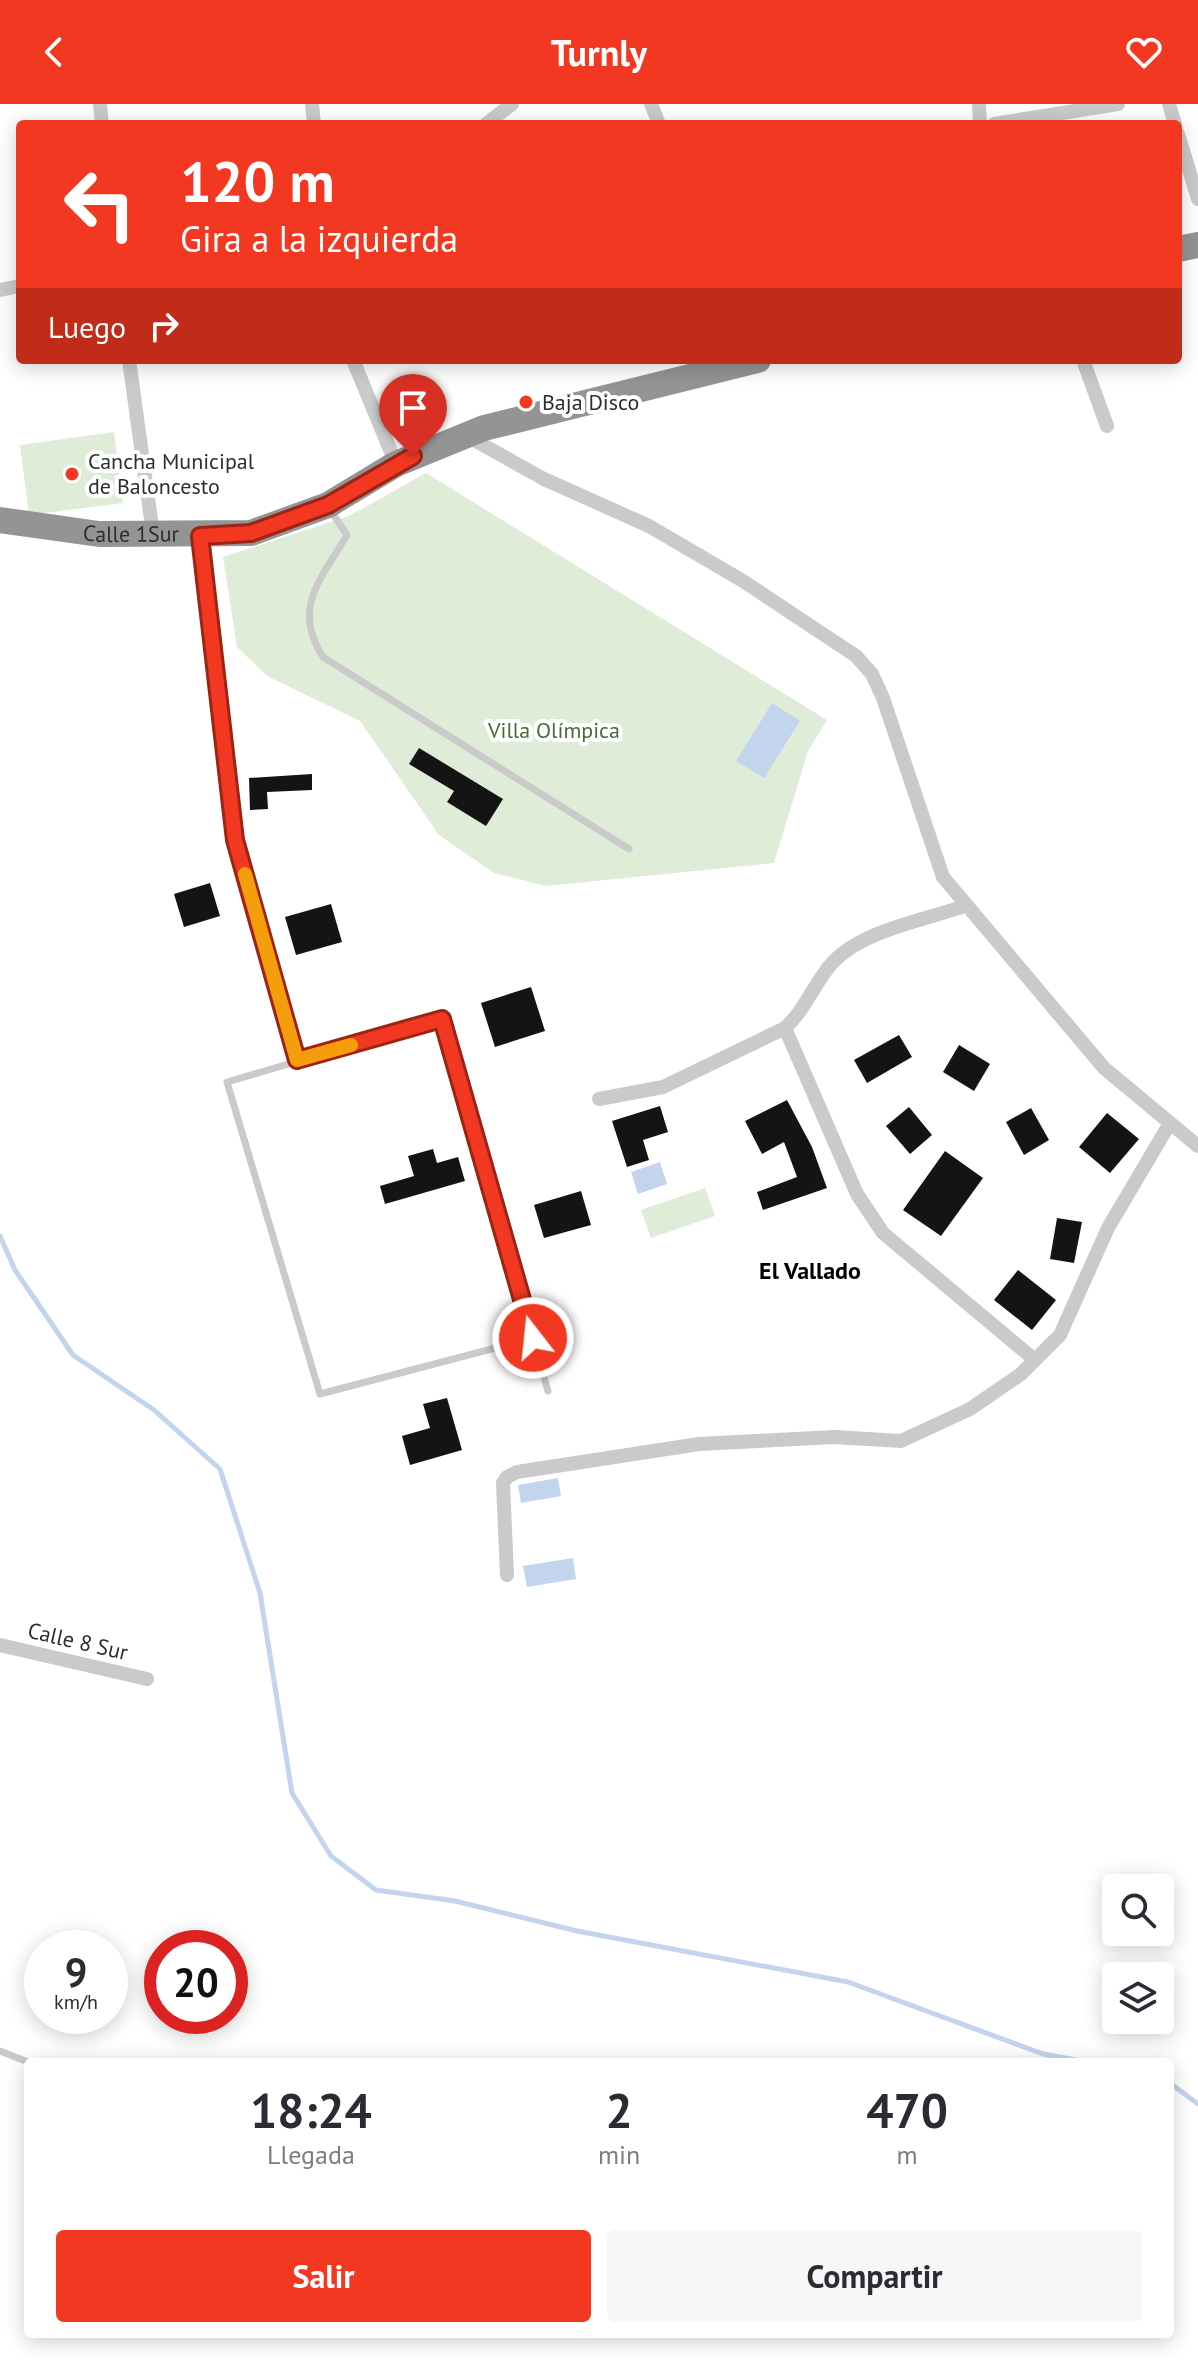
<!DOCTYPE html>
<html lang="es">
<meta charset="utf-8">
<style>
:root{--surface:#fff;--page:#f7f7f7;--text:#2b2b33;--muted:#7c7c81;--accent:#f23820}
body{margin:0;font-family:"PT Sans",sans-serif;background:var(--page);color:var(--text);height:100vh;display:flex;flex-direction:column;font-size:30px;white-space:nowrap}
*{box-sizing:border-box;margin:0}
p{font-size:26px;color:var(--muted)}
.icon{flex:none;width:44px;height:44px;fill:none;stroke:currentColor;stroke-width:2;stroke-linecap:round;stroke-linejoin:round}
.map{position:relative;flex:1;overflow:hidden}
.panel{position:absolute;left:24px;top:1954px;width:1150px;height:280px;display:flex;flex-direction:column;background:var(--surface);border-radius:8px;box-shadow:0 4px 20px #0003}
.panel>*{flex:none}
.top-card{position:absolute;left:16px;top:16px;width:1166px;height:244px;border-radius:8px;box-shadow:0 4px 20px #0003;background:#f23820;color:#fff;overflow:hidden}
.fabs{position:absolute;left:1102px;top:1770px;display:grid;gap:16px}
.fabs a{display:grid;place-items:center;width:72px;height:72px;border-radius:8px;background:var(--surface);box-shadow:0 4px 20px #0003;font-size:40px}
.speed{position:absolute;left:24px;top:1826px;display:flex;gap:16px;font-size:40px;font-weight:700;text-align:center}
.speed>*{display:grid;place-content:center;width:104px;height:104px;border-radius:50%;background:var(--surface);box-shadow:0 4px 20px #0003;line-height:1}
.speed small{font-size:20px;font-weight:400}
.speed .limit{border:12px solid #d22;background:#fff;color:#111}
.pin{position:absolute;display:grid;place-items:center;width:68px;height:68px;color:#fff;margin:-82px -34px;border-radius:50% 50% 50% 0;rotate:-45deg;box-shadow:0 0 8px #0007}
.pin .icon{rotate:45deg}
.me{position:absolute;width:88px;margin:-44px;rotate:344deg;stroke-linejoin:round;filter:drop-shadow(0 0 6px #0008)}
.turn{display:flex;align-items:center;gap:28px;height:168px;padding:0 32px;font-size:36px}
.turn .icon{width:104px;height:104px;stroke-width:2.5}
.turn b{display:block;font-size:56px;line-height:68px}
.then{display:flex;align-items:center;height:76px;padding:0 32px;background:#0003;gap:16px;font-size:30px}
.eta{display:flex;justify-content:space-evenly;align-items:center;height:136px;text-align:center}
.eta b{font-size:48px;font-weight:600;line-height:56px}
.primary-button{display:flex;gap:16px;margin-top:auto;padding:16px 32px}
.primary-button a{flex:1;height:92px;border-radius:8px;background:var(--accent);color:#fff;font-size:32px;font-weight:600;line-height:92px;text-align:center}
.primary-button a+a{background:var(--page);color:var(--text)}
header{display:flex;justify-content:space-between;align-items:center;height:104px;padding:0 32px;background:var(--accent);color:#fff;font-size:36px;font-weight:600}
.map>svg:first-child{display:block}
.green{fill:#dfecd8}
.water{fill:#c3d5ed}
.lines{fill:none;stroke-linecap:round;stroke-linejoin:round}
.stream{stroke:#c3d5ed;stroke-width:5}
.building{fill:#141414}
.lane{stroke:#cacaca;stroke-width:7}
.street{stroke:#cacaca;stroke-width:14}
.highway{stroke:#949494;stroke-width:26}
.route-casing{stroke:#9d2415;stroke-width:20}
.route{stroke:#f23820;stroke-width:14}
.slow{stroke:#f59e0b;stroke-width:14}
.poi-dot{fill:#f23820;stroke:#fff;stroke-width:3}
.labels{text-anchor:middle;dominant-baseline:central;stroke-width:8;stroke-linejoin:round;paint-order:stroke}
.poi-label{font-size:22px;fill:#2d2d2d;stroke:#fff;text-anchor:start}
.street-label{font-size:22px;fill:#2d2d2d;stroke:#fff}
.park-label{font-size:22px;fill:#466b37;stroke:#fff}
.neighbourhood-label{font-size:24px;font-weight:bold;fill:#000;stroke:#fff}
</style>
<header><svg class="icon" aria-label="back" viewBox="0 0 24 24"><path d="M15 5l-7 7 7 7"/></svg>Turnly<svg class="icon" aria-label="heart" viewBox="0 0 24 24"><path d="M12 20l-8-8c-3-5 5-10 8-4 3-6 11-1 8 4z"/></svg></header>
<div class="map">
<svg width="1198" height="2259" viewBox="0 0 1198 2259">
<rect width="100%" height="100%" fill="#fff"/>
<path class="green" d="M 114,328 L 123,399 L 29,411 L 20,341 Z
M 426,369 L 827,616 L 808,647 L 774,759 L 545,782 L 494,769 L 439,731 L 360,617 L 267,572 L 237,543 L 223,453 L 349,412 Z
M 705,1084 L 715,1112 L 651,1134 L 641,1106 Z"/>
<path class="water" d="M 772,599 L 800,617 L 764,674 L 736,657 Z
M 660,1058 L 667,1080 L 638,1090 L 631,1068 Z
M 558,1374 L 561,1392 L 521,1399 L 518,1381 Z
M 573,1454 L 576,1475 L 527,1483 L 523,1462 Z"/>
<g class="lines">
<path class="stream" d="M 0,1132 L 15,1166 L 73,1251 L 154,1306 L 220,1365 L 260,1489 L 292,1689 L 331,1752 L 376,1786 L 455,1797 L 577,1827 L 848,1878 L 1043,1950 L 1087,1958
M 1170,1979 L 1198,2000"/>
</g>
<path class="building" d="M 419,644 L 503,695 L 486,722 L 447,698 L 454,687 L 409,660 Z
M 312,670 L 312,686 L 267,688 L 268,705 L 250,706 L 249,674 Z
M 210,779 L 220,812 L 184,823 L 174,790 Z
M 331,800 L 342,838 L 296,851 L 285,813 Z
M 531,883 L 545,927 L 495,943 L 481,899 Z
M 899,931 L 912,953 L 867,979 L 854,956 Z
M 959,941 L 990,960 L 974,987 L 943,968 Z
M 787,996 L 812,1043 L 827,1084 L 763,1106 L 757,1088 L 797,1073 L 784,1038 L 762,1050 L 745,1017 Z
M 660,1002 L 668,1028 L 643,1036 L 649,1056 L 627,1063 L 612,1017 Z
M 909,1003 L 932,1031 L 910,1050 L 886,1022 Z
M 1031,1004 L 1049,1036 L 1024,1051 L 1006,1018 Z
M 1107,1009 L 1139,1035 L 1110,1069 L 1079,1043 Z
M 433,1045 L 437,1059 L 458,1053 L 465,1077 L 385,1100 L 380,1082 L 414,1072 L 408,1052 Z
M 945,1047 L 983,1074 L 941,1132 L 903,1106 Z
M 581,1087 L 591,1121 L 544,1134 L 534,1101 Z
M 1057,1114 L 1082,1118 L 1074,1159 L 1050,1155 Z
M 1018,1166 L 1056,1196 L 1032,1226 L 994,1196 Z
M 447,1294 L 462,1346 L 410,1361 L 402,1332 L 430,1324 L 423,1300 Z"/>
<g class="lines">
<path class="lane" d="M 331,407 L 347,431 C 322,474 291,504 323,553 L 629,745
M 200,433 L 235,736 L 297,956
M 533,1234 L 320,1290 L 227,978 L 442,915 L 533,1234 L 548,1287
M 0,1947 L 28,1958"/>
<path class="street" d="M 100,0 L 102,20
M 312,0 L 314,20
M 651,0 L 659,20
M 979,0 L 980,20
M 1169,0 L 1175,20
M 486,20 L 512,0
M 994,20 L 1118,0
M 1178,30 L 1198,95
M 0,186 L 20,182
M 129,256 L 153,430
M 353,256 L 396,360
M 1083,256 L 1107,322
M 465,331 L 544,375 L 649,422 L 743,477 L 856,552 L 872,570 L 883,594 L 943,773 L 1104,964 L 1198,1042
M 785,924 L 857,1090 L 883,1129 L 1035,1256
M 599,995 L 663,983 L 785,924 C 806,905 814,879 833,858 C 864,826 924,816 965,802
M 507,1471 L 503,1379 L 507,1373 L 517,1368 L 699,1340 L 834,1333 L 901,1337 L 970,1305 L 1021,1270 L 1060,1231 L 1108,1124 L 1170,1019
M 0,1541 L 147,1575"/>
<g class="highway">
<path d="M 1178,145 L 1198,141"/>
<path id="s1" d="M 0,416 L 99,430 L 251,429 L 328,401 L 396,360 L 484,324 L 758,256"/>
</g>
</g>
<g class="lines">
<defs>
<path id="route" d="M 413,352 L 328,401 L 251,429 L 200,432 L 235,736 L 297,956 L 442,915 L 533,1234"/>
</defs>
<use href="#route" class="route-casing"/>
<use href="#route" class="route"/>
<path class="slow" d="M 245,770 L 297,956 L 351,941"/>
</g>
<g class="poi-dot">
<circle cx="526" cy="298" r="8"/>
<circle cx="72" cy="370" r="8"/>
</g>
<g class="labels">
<g class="poi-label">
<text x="542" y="298">Baja Disco</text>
<text x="88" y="357">Cancha Municipal<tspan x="88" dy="25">de Baloncesto</tspan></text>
</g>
<g class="street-label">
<text stroke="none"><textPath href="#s1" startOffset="132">Calle 1Sur</textPath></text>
<text transform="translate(78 1537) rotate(13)">Calle 8 Sur</text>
</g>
<g class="park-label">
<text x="554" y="626">Villa Olímpica</text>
</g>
<g class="neighbourhood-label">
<text x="810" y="1166">El Vallado</text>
</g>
</g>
</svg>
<div class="fabs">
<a><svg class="icon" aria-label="search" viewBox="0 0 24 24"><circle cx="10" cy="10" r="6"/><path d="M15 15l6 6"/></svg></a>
<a><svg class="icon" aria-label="layers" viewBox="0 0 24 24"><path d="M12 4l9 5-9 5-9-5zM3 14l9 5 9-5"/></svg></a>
</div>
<div class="speed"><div>9<small>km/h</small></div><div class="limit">20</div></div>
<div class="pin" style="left:413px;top:352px;background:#d93025"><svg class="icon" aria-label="arrive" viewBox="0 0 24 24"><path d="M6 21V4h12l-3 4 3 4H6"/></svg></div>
<svg class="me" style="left:533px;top:1234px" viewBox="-20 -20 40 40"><circle r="17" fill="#f23820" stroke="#fff" stroke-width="3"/><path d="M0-11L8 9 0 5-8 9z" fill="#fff"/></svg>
<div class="top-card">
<div class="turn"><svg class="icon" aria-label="left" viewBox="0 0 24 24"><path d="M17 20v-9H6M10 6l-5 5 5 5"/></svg><div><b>120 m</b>Gira a la izquierda</div></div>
<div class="then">Luego<svg class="icon" aria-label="right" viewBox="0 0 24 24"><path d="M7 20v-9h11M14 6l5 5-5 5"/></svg></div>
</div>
<section class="panel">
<div class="eta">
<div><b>18:24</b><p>Llegada</p></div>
<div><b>2</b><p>min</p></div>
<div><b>470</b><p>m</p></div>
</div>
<div class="primary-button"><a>Salir</a><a>Compartir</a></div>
</section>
</div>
